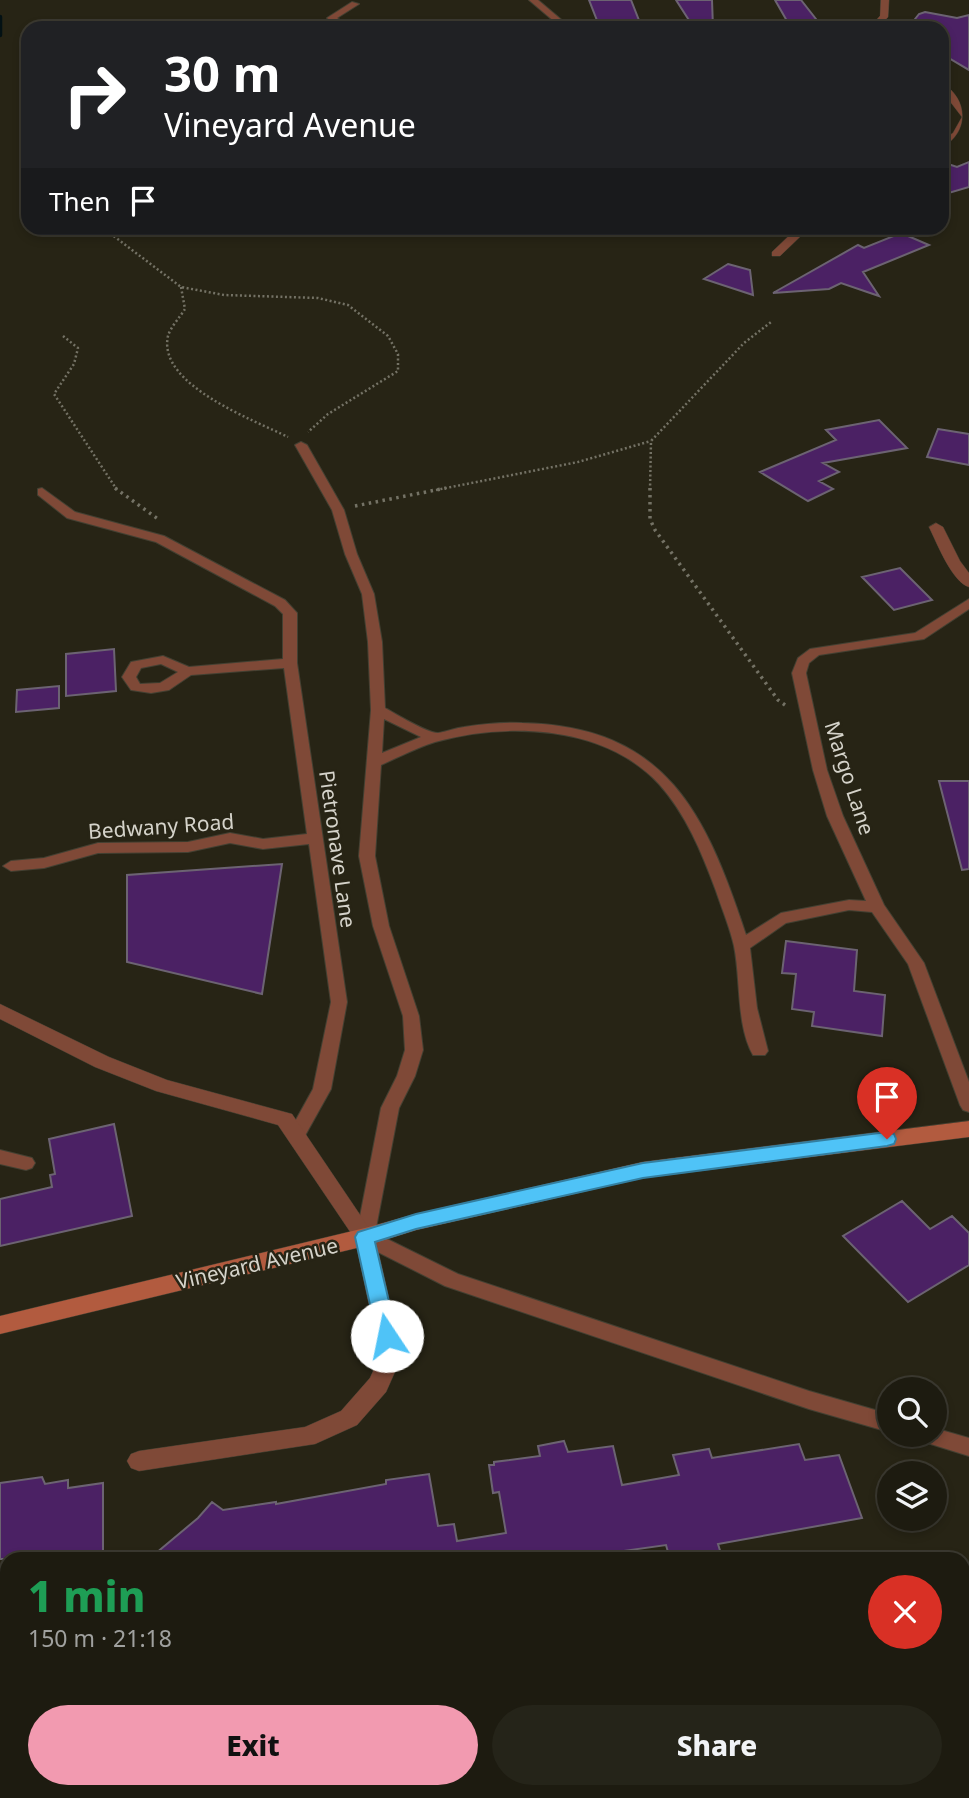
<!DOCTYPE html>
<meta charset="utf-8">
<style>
:root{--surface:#1d1b10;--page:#252419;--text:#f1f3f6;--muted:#a0a19f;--line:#3b3930;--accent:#f29ab0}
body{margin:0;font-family:"Noto Sans",sans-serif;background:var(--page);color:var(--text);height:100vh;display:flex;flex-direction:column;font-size:26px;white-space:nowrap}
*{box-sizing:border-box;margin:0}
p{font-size:23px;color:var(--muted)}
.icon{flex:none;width:38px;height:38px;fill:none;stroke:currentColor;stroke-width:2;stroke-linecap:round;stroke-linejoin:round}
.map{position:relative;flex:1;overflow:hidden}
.drawer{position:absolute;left:0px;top:1552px;width:970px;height:247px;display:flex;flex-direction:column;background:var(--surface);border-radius:21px 21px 0 0;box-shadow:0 4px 10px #0003,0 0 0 2px var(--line)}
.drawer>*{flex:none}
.hud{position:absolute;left:21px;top:21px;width:928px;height:214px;border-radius:21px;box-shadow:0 4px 10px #0003,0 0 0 2px var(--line);background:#202124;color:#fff;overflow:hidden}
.tools{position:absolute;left:877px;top:1377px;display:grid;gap:14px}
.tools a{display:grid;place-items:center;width:70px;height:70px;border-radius:50%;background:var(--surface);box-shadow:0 4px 10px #0003,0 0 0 2px var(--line);font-size:35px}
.pin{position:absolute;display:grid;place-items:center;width:60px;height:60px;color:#fff;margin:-72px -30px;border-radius:50% 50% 50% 0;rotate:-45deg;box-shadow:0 0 7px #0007}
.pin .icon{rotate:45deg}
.me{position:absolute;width:77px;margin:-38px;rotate:349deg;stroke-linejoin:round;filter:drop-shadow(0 0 5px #0008)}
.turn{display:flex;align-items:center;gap:24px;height:147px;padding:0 28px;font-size:32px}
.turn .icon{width:91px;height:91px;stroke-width:2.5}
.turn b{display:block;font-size:49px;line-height:60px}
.then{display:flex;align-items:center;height:66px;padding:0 28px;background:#0003;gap:14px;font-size:26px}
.round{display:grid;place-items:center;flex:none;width:74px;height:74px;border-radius:37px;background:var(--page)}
.summary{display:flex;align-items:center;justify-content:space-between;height:119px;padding:0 28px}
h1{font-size:42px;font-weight:800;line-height:52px;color:#1e9e55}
.action{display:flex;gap:14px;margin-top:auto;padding:14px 28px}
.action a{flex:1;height:80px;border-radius:42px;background:var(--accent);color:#111;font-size:28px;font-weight:800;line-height:80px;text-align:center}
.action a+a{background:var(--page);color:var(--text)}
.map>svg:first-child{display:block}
.water{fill:#031114}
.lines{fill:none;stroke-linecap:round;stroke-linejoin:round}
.stream{stroke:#031114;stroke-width:4.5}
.building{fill:#4b2164;stroke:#6c6372;stroke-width:2}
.lane-casing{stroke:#434032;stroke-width:2}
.street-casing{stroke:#434032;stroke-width:1}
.secondary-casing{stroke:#434032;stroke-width:1}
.path-far1{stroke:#747265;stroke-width:2.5;stroke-dasharray:2 2.5;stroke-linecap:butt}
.path{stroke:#747265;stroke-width:3.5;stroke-dasharray:2.5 4.5;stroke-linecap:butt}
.lane{fill:#7f4937;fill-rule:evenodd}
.street{fill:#7f4937;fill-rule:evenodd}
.secondary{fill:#b25b3f;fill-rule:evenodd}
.route{fill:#4fc3f7;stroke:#337fa1;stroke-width:2}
.labels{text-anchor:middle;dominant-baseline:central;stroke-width:5;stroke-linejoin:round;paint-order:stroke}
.street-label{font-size:21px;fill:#d5d3ca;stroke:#272415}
</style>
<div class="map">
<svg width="969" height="1798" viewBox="0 0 969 1798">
<rect width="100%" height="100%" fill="#272415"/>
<path class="water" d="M 963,1775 L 969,1777 L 969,1798 L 237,1798 L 245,1792 L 962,1792 Z"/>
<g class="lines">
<path class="stream" d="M 0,17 L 0,35"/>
</g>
<path class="building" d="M 589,0 L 631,0 L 642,28 L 600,28 Z
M 676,0 L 712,0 L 713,28 L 694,28 Z
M 775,0 L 801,0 L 823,28 L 791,28 Z
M 925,12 L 957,18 L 969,15 L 969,70 L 942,54 L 942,28 L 908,28 L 919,14 Z
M 942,162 L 957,167 L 969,162 L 969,187 L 942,195 Z
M 901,233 L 929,245 L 863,272 L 879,296 L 841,283 L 829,289 L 773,293 L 858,245 L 864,248 Z
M 728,264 L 750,270 L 753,295 L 704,279 Z
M 879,420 L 907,448 L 823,463 L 839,472 L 819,481 L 833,489 L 808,501 L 760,472 L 836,440 L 826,430 Z
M 938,429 L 969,434 L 969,465 L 927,457 Z
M 900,568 L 932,600 L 894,610 L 862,577 Z
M 114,649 L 116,691 L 66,696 L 66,654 Z
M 59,686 L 59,708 L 16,712 L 17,690 Z
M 939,781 L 969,781 L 969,869 L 962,870 Z
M 282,864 L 262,994 L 127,962 L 127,875 Z
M 786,941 L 857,950 L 854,991 L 885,995 L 882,1036 L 812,1026 L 814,1012 L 792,1009 L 796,974 L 782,973 Z
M 114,1124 L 132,1216 L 0,1246 L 0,1199 L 52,1187 L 50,1175 L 55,1174 L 49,1139 Z
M 902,1201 L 930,1229 L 952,1216 L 969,1233 L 969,1265 L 908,1302 L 843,1236 Z
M 564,1441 L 568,1452 L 613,1446 L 622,1485 L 679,1475 L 673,1455 L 709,1449 L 712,1458 L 799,1444 L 805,1460 L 839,1455 L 862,1518 L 718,1544 L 722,1557 L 706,1559 L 670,1559 L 666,1545 L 623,1551 L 624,1559 L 149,1559 L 198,1518 L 212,1502 L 223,1510 L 276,1502 L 276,1504 L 386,1484 L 386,1480 L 429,1474 L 438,1526 L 454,1524 L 457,1541 L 506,1533 L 499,1492 L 493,1493 L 489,1465 L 494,1465 L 494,1462 L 540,1456 L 538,1446 Z
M 42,1477 L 45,1484 L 68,1480 L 68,1488 L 103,1483 L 103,1555 L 87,1559 L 0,1559 L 0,1483 Z"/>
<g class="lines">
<defs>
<path id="lane" d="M 529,0 L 538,0 L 571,28 L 562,28 Z
M 352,2 L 359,4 L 337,18 L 352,28 L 342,28 L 327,18 Z
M 301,442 L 307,445 L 344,510 L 357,554 L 374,594 L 382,642 L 385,708 C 396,714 427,733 438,733 C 446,732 455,728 464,727 C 483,724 503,722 522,723 C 667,726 706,814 746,935 L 781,913 L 849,900 L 866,901 L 827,816 L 813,770 L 792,673 L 798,658 L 810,649 L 915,633 L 969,599 L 969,609 L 924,639 L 819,655 L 809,663 L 806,673 L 827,770 L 843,816 L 884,905 L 924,963 L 969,1082 L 969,1112 L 963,1110 L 960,1105 L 908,964 L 872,912 L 849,910 L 786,923 L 750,948 L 757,1008 L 768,1051 L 765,1055 L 753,1055 C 736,1025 741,980 734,946 C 730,928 722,909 716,891 C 702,853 686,814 659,784 C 604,725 507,722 435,742 C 416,748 399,757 381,765 L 375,856 L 389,926 L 419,1016 L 423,1050 L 415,1076 L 399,1108 L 375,1233 L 458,1274 L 809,1391 L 889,1414 L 889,1432 L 809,1409 L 445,1286 L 358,1242 L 356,1237 L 381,1108 L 397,1076 L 405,1050 L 403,1016 L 373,926 L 359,856 L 371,710 L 368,642 L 362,594 L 345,554 L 332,510 L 295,445 ZM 384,719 L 421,737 L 382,753 Z
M 42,488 L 75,512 L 164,536 L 285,600 L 297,613 L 297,663 L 347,1002 L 331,1089 L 302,1141 L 296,1143 L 290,1141 L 287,1136 L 313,1089 L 331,1002 L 309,844 L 263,849 L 230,843 L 188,852 L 98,853 L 44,868 L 11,871 L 3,866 L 11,861 L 44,858 L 98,843 L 188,842 L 230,833 L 263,839 L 307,834 L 284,668 L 191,675 L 169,690 L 151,693 L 131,690 L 122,677 L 131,662 L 163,656 L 189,667 L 283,659 L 283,614 L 275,606 L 156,542 L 67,518 L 38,495 L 38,489 ZM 161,664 L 178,672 L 160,683 L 140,684 L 136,677 L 141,668 Z
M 0,1150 L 32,1158 L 35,1163 L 32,1168 L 26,1170 L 0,1164 Z
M 934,1428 L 969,1438 L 969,1456 L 921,1441 L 918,1435 L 934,1435 Z"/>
<path id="street" d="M 881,0 L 889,0 L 888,17 L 878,28 L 869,28 L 880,16 Z
M 942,83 C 969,99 969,133 942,147 L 942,140 L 953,133 L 962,117 L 942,91 Z
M 794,228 L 804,228 L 806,231 L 780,256 L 772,256 L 772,252 L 795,230 Z
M 936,523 L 943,527 L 960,561 L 969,573 L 969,587 C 952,582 937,543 929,527 Z
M 0,1004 L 109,1057 L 167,1080 L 292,1114 L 375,1237 L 402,1356 L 386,1392 L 357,1425 L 315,1444 L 139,1471 L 131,1468 L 127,1461 L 131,1454 L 139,1451 L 305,1427 L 341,1411 L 370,1378 L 380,1356 L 355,1239 L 278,1125 L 156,1091 L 95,1067 L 0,1019 Z"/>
<path id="secondary" d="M 969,1121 L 969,1137 L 643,1178 L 416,1230 L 365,1246 L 0,1334 L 0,1316 L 365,1228 L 416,1214 L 643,1162 Z"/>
</defs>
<use href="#lane" class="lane-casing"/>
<use href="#street" class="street-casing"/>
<use href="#secondary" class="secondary-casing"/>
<path class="path-far1" d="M 103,228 L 181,287 L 224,295 L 318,298 L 348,305 L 388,336 L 398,354 L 398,371 L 328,414 L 308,432
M 181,287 L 185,309 C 180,317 170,328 168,336 C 157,385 254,420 288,437
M 63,336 L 78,348 L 74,364 L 54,394 L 117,490
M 436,490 L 578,462 L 651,441
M 650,490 L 651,441 L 744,343 L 771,322"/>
<path class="path" d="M 115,488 L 158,519
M 650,488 L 650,519 L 655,530 L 778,700 L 785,705
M 355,506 L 446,488"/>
<use href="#lane" class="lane"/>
<use href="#street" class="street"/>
<use href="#secondary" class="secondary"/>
</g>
<path class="route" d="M 887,1132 L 894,1134 L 896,1139 L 894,1144 L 887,1146 L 643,1178 L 416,1229 L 375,1242 L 397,1336 L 394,1342 L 387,1345 L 380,1342 L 377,1336 L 355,1237 L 358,1232 L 416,1214 L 643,1163 Z"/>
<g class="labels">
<g class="street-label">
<text transform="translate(850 778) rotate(72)">Margo Lane</text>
<text transform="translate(161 826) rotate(-4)">Bedwany Road</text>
<text transform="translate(338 849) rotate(82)">Pietronave Lane</text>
<text transform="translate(257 1263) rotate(-13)">Vineyard Avenue</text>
</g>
</g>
</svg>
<div class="tools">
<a><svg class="icon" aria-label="search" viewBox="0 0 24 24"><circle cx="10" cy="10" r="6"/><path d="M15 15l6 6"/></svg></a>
<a><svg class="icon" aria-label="layers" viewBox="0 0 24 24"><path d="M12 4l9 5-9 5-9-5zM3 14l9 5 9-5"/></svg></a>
</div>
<div class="pin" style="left:887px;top:1139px;background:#d93025"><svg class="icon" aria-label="arrive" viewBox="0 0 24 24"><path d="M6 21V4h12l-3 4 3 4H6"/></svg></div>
<svg class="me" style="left:387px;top:1336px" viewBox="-20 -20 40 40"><circle r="19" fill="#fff"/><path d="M0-13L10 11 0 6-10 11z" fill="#4fc3f7"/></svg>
<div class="hud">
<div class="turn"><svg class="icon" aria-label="right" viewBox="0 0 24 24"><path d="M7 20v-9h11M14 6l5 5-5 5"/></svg><div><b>30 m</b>Vineyard Avenue</div></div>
<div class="then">Then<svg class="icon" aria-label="arrive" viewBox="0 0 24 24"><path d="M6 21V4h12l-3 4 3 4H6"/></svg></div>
</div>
<section class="drawer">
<div class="summary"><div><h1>1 min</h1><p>150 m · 21:18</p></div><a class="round" style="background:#d93025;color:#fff"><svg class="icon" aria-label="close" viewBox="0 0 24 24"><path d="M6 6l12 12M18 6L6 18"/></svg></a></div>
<div class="action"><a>Exit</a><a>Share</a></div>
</section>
</div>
